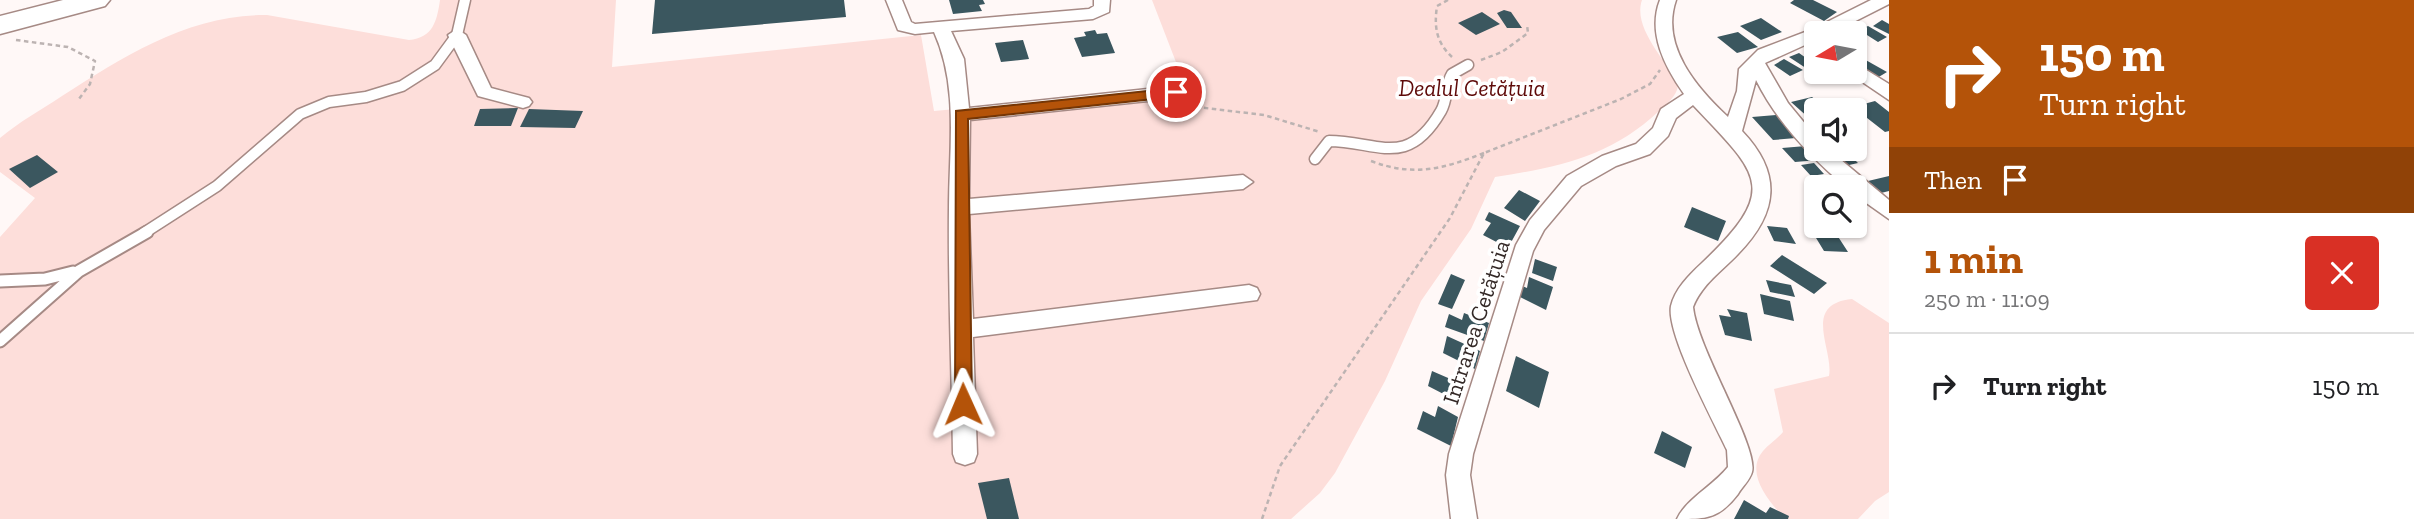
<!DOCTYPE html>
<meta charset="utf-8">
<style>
:root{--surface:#fff;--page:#f6f6f6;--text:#202124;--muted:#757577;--line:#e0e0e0;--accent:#b45309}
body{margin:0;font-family:"Zilla Slab",serif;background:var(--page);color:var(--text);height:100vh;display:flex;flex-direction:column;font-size:26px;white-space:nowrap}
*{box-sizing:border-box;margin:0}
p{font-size:23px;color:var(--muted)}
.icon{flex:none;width:38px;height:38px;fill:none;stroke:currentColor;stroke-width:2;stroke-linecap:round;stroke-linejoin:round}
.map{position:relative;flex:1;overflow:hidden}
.panel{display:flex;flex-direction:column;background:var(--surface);width:525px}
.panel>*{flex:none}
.top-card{background:#b45309;color:#fff;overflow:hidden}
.needle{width:46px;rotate:260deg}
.tools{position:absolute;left:1804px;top:21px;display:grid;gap:14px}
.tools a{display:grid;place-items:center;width:63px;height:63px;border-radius:7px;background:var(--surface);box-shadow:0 2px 5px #0004;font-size:35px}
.pin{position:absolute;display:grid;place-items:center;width:60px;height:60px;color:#fff;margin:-30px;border:4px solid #fff;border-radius:50%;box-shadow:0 2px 7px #0007}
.me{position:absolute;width:77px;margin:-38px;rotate:359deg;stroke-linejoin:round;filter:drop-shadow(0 0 5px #0008)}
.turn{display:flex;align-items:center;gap:24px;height:147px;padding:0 35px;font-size:32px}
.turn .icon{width:91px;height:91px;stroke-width:2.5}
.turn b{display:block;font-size:49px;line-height:60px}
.then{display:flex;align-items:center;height:66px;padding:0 35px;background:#0003;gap:14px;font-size:26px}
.round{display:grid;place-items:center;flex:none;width:74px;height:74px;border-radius:7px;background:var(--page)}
.overview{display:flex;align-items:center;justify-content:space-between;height:119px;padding:0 35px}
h1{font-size:42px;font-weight:700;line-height:52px;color:var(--accent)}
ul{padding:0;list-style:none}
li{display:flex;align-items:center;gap:21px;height:105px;padding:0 35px;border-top:2px solid var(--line)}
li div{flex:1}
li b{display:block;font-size:26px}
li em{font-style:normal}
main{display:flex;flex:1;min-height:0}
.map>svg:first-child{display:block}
.green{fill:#fddeda}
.building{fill:#3b575f}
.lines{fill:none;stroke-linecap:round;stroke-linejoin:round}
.lane-far1-casing{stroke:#a68a85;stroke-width:13}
.lane-casing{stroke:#a68a85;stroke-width:15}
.street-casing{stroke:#a68a85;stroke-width:3}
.highway-casing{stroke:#a68a85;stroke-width:3}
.path{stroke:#bcb3b2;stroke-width:2.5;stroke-dasharray:4.5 3.5;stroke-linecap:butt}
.lane-far1{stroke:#fff;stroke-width:10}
.lane{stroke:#fff;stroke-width:11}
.street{fill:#fff;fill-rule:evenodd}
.highway{fill:#fff;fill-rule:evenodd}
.route{fill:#b45309;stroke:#753606;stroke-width:2}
.labels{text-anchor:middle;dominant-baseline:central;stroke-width:7;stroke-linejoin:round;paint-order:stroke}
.park-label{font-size:23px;font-style:italic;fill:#5e0908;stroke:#fff}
.street-label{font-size:23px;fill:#332826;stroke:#fff}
</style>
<main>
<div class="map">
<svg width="1889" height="519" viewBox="0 0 1889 519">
<rect width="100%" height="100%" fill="#fff8f7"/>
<path class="green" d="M 440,0 L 616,0 L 612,67 L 921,35 L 934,111 L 1186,88 L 1152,0 L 1642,0 C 1632,29 1668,61 1678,86 C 1676,97 1667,103 1659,111 C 1610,157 1559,167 1495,177 L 1471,229 L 1421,301 L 1385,381 L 1335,473 L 1320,493 L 1291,519 L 0,519 L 0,237 L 35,198 L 0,172 L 0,138 C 19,122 41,110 62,96 C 124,56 190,14 267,15 L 409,40 C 433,38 437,21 440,0 Z
M 1852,299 L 1889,323 L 1889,492 L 1875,501 L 1858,519 L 1785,519 C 1770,502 1744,474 1763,451 C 1769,444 1777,439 1783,432 L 1774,389 L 1829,376 C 1834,350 1801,304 1852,299 Z"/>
<path class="building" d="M 655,0 L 844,0 L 846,17 L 652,34 Z
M 949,0 L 983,0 L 985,4 L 979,5 L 982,11 L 953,14 Z
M 1794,0 L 1813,0 L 1837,12 L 1824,21 L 1790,3 Z
M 1504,10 L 1511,12 L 1522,28 L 1507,28 L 1497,13 Z
M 1482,12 L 1500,24 L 1476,35 L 1458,23 Z
M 1761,18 L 1782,32 L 1761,40 L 1740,26 Z
M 1882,20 L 1889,24 L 1889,34 L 1873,26 Z
M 1868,26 L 1887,37 L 1878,42 L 1859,30 Z
M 1095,30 L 1097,34 L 1107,33 L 1115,53 L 1082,57 L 1074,38 L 1086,36 L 1084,32 Z
M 1738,32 L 1758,47 L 1737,53 L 1717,37 Z
M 1023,40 L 1029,59 L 1001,62 L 995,43 Z
M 1799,53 L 1816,65 L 1816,72 L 1828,72 L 1818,76 L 1789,57 Z
M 1855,54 L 1887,72 L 1877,78 L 1855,66 Z
M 1784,59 L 1803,70 L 1790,76 L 1774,65 Z
M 1812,97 L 1828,110 L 1816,110 L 1816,117 L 1810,119 L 1791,102 Z
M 1875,101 L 1889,112 L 1889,131 L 1885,132 L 1853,107 Z
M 518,108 L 511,126 L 474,126 L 480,109 Z
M 529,109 L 583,111 L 575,128 L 520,127 Z
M 1776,115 L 1796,138 L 1773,140 L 1752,117 Z
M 1806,146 L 1819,160 L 1795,162 L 1782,148 Z
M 1848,153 L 1858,163 L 1840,167 L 1829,158 Z
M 37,155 L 58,172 L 30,188 L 9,169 Z
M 1814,163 L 1824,174 L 1811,176 L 1801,165 Z
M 1889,176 L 1889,191 L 1881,193 L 1868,181 Z
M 1519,190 L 1540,201 L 1525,221 L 1504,208 Z
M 1692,207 L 1726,221 L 1718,241 L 1684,227 Z
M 1489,212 L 1520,226 L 1508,248 L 1483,235 L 1491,223 L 1485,220 Z
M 1767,226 L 1787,228 L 1796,244 L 1774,241 Z
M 1813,233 L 1837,235 L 1848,252 L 1824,251 Z
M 1782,255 L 1827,283 L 1814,294 L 1770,266 Z
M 1535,259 L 1557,267 L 1553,281 L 1532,273 Z
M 1451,274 L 1465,280 L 1452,309 L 1438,304 Z
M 1529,277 L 1553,287 L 1546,310 L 1518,296 L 1520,285 L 1527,288 Z
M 1766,280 L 1791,285 L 1795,297 L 1770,292 Z
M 1760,294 L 1790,301 L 1794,321 L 1764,314 Z
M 1727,309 L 1747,313 L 1752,341 L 1725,335 L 1719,315 L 1731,317 Z
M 1464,313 L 1489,323 L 1484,341 L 1445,327 L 1449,314 L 1462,320 Z
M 1447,336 L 1480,351 L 1475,369 L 1443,353 Z
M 1516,356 L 1549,372 L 1539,408 L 1506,391 Z
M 1432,371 L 1462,384 L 1457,401 L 1428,386 Z
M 1438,406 L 1458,417 L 1451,446 L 1417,429 L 1423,411 L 1435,417 Z
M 1662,431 L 1692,447 L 1685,468 L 1654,453 Z
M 1009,478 L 1019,519 L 987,519 L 978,483 Z
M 1744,500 L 1766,513 L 1770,507 L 1789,516 L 1788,519 L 1734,519 Z"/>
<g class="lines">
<defs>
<path id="lane-far1" d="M 1315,159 L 1329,141 C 1377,141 1407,170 1441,111 C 1448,99 1445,85 1452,74 L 1468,65
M 144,233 L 217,186 L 300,114 L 329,102 L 366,97 L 402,86 L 435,65 L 457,35 L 465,0"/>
<path id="lane" d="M 0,281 L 45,279 L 73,272
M 0,341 L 79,271 L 147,232"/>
<path id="street" d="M 886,0 L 902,0 L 911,22 L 915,24 L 1089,9 L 1094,6 L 1094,0 L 1110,0 L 1109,12 L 1093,19 L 951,31 L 964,59 L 969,108 L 1176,86 L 1185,92 L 1176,98 L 970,120 L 969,199 L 1243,175 L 1253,182 L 1243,189 L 969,214 L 973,319 L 1249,285 L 1257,288 L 1260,294 L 1257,300 L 973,337 L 977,454 L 974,462 L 965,465 L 956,462 L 953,454 C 952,372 948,289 949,207 C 949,148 959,87 934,32 L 915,34 L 898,30 Z
M 1660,0 L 1676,0 C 1660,46 1697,88 1728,117 L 1737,91 L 1739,69 L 1758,50 L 1813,29 L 1871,0 L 1889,0 L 1889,4 L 1832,33 L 1816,33 L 1816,40 L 1765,63 L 1788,103 L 1816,137 L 1816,149 L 1828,149 L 1889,200 L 1889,219 L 1855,195 L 1855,187 L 1846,187 C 1810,157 1777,122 1756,80 L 1742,131 C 1783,174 1778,213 1738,254 C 1722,271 1702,284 1693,307 C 1697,349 1759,447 1752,472 C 1750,480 1742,487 1738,494 C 1719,519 1706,519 1677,519 C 1686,499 1714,485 1728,467 L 1727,450 C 1714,422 1666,334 1671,306 C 1675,289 1689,275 1702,263 C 1781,188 1759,175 1693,105 L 1676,118 L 1668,136 L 1650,154 L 1616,166 L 1581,186 L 1544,230 L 1533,251 L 1473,454 L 1470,475 L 1477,519 L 1451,519 L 1446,475 L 1449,454 L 1516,245 L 1530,220 L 1567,176 L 1602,156 L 1636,144 L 1653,128 L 1661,109 L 1684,94 C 1665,67 1647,33 1660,0 Z
M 457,29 L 466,35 L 491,88 L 529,98 L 532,102 L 529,106 L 523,108 L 478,96 L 448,35 Z
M 1855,63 L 1889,84 L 1889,100 L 1849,73 L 1855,72 Z"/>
<path id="highway" d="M 63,0 L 110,0 L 105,6 L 0,34 L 0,16 Z"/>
</defs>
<use href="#lane-far1" class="lane-far1-casing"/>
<use href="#lane" class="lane-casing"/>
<use href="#street" class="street-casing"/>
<use href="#highway" class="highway-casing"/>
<path class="path" d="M 1448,0 L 1437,6 C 1434,27 1436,42 1452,57
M 16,40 L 68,47 L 95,61 L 90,84 L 79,99
M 1481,60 L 1502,52 L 1528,33 L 1527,25
M 1180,105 L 1264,115 L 1320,132
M 1371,161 C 1413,177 1443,169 1484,153
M 1262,519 L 1280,466 L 1450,218 L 1484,153 L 1621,99 L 1650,84 L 1660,70"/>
<use href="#lane-far1" class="lane-far1"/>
<use href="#lane" class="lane"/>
<use href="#street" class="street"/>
<use href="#highway" class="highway"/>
</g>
<path class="route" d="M 1176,88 L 1181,89 L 1181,96 L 968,119 L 972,404 L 963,412 L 957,410 L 955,404 L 956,111 Z"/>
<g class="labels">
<g class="park-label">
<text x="1472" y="88">Dealul Cetățuia</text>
</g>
<g class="street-label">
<text transform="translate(1476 322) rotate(-72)">Intrarea Cetățuia</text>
</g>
</g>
</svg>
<div class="tools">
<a><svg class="needle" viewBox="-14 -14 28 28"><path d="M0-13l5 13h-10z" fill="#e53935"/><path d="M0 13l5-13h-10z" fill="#757577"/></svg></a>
<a><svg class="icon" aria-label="sound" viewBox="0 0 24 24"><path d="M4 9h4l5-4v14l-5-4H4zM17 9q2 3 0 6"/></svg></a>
<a><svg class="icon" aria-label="search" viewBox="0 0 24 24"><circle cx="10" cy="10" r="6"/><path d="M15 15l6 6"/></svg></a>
</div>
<div class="pin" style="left:1176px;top:92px;background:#d93025"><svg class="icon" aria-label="arrive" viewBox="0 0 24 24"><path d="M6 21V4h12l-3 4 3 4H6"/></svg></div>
<svg class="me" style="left:963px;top:404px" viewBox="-20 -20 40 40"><path d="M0-17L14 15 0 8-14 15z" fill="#b45309" stroke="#fff" stroke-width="4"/></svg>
</div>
<section class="panel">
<div class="top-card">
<div class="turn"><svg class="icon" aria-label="right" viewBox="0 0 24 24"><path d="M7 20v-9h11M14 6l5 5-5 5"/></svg><div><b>150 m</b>Turn right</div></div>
<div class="then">Then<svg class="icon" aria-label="arrive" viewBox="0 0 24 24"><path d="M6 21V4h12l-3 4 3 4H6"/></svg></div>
</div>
<div class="overview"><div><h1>1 min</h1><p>250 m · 11:09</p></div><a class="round" style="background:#d93025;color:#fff"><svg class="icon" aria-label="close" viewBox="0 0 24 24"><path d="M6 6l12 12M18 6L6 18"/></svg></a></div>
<ul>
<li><svg class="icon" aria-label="right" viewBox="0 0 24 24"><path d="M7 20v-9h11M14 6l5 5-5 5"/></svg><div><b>Turn right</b></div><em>150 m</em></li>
</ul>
</section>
</main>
